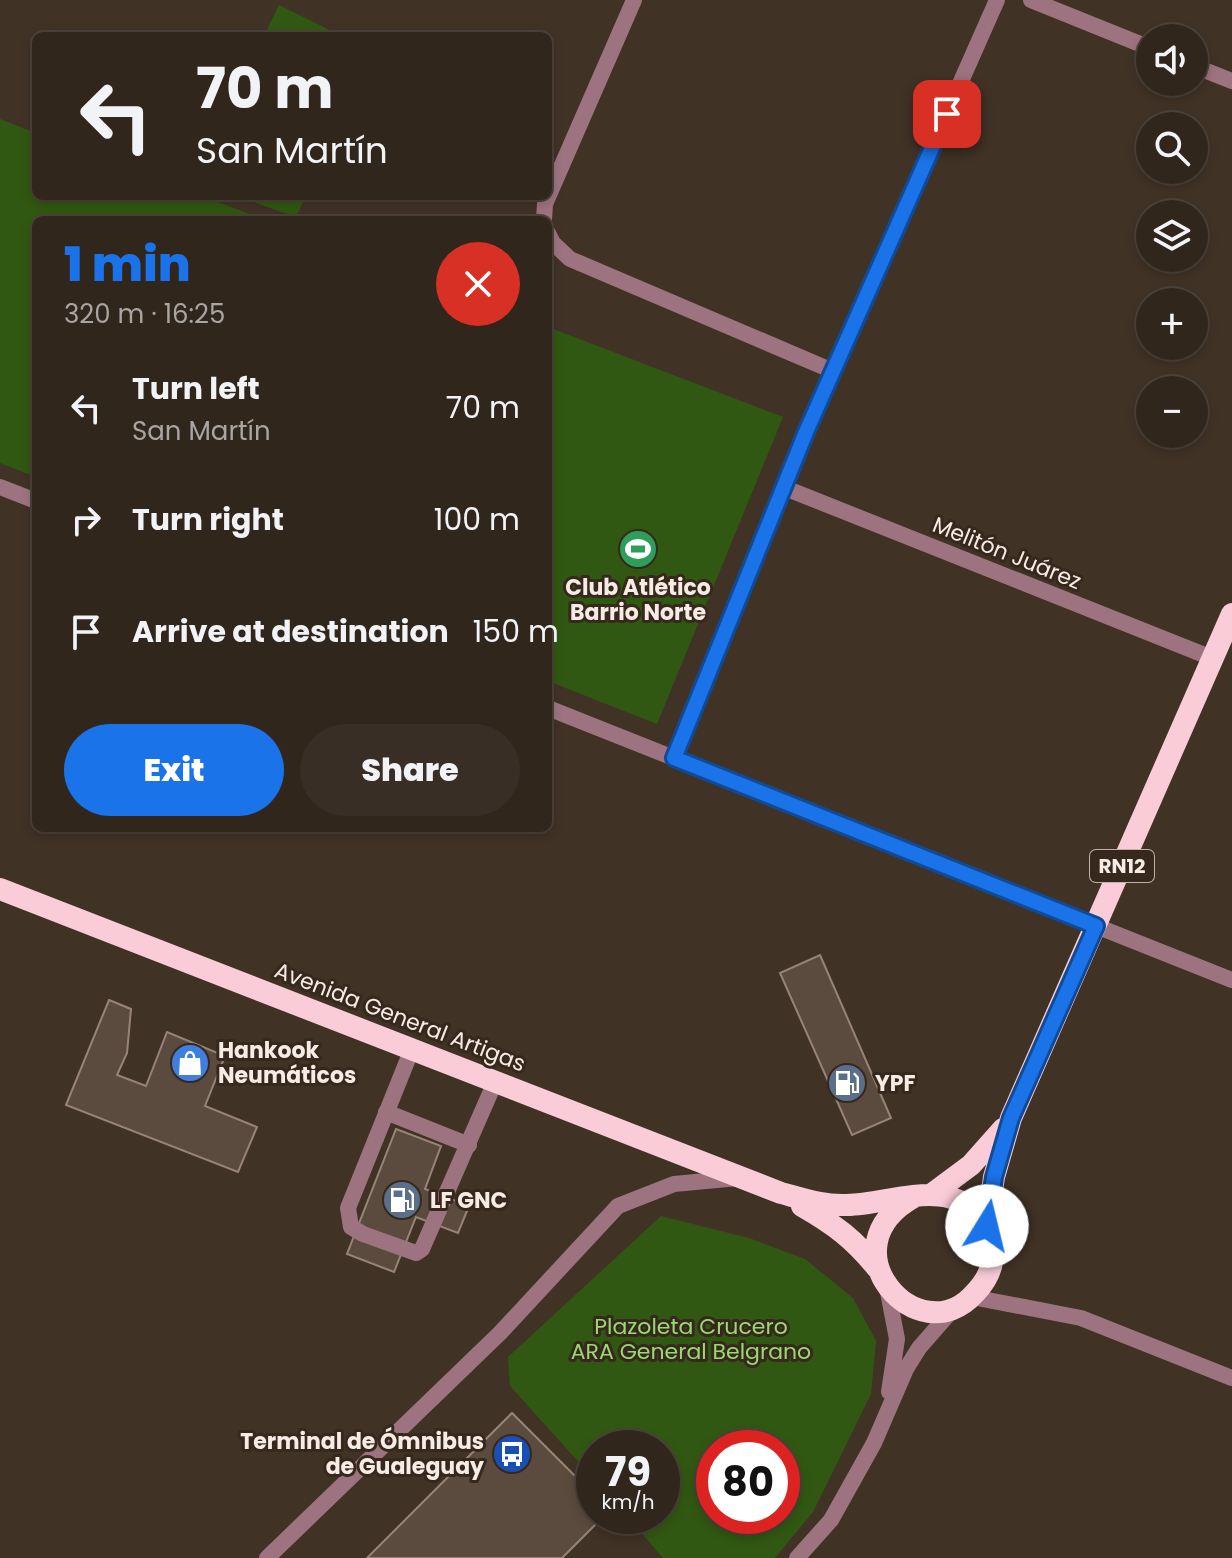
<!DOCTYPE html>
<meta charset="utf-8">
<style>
:root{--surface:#31261c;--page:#392e25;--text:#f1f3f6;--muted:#a8a5a3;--line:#4c433b;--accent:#1a73e8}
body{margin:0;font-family:Poppins,sans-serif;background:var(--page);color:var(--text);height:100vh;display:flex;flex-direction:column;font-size:30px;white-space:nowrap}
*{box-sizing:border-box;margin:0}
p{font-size:26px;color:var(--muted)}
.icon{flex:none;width:44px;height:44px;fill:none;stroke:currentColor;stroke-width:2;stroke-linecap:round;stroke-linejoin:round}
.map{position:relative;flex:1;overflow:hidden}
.details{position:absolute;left:32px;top:216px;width:520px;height:616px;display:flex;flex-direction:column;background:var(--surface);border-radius:12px;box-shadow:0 4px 12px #0003,0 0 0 2px var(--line)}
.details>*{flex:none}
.banner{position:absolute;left:32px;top:32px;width:520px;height:168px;border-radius:12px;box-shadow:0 4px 12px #0003,0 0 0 2px var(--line);background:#31261c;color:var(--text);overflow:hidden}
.controls{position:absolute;left:1136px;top:24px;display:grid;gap:16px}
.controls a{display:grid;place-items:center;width:72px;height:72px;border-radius:50%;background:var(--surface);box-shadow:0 4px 12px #0003,0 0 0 2px var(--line);font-size:40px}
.speed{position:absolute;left:576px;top:1430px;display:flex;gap:16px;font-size:40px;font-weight:700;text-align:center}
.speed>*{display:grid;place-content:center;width:104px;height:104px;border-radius:50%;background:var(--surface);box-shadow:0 4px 12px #0003,0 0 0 2px var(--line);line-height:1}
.speed small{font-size:20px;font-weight:400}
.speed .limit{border:12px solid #d22;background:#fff;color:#111}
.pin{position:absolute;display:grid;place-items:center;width:68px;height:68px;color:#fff;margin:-34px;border-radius:16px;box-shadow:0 4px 12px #0006}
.me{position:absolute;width:88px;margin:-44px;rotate:9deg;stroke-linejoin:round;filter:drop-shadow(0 0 6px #0008)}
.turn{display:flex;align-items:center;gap:28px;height:168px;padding:0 32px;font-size:36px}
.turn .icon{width:104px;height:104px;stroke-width:2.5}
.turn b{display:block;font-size:56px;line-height:68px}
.round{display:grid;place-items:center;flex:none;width:84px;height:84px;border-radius:42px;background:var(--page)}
.headline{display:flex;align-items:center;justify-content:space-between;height:136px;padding:0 32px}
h1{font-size:48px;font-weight:800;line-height:60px;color:var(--accent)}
.primary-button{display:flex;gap:16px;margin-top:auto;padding:16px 32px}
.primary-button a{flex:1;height:92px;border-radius:48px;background:var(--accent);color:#fff;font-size:32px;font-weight:800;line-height:92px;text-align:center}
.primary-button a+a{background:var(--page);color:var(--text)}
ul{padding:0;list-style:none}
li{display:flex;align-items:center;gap:24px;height:112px;padding:0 32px}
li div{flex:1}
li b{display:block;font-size:30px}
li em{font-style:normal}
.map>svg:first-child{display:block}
.green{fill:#315812;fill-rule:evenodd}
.building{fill:#5b4a3e;stroke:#978477;stroke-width:2}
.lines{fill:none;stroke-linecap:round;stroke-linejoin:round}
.service{stroke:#9d737f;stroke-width:16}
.minor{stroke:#9d737f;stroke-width:16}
.tertiary{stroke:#9d737f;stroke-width:16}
.trunk{stroke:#f9ccd8;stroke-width:22}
.route-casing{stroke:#114b97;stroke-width:20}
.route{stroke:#1a73e8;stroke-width:14}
.labels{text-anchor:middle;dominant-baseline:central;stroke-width:6;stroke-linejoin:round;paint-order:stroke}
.shield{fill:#37281d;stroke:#bdb1a9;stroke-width:2}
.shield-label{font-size:20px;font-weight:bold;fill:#f7ece5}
.street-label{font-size:22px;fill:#f7ece5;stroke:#37281d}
.poi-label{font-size:22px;font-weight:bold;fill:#f7ece5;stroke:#37281d;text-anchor:start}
.park-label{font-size:22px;fill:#99d971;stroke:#37281d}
</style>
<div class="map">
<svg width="1232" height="1558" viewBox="0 0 1232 1558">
<rect width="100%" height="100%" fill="#413226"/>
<path class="green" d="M 279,5 L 342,36 L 264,36 Z
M 0,119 L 36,133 L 36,196 L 202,196 L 265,220 L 36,220 L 36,477 L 0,463 Z
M 236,196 L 306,196 L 296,217 Z
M 548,327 L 783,417 L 657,724 L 548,681 Z
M 661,1216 L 749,1238 L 805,1259 L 853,1298 L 876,1341 L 871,1394 L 813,1512 L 775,1558 L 663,1558 L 627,1516 L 662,1516 L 662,1448 L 594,1448 L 594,1479 L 510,1386 L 508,1357 ZM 714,1448 L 782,1448 L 782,1516 L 714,1516 Z"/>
<path class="building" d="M 820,955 L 891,1118 L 852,1135 L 780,973 Z
M 109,1000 L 131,1009 L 127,1053 L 117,1075 L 146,1086 L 167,1032 L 225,1056 L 205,1106 L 257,1127 L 238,1172 L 66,1105 Z
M 396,1129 L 441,1146 L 425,1189 L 469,1206 L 458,1233 L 416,1217 L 394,1272 L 347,1254 Z
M 512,1413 L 594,1495 L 594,1516 L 604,1516 L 562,1558 L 367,1558 Z"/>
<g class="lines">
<path class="service" d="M 412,1049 L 348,1208 L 351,1227 L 363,1234 L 416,1253 L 422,1249 L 495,1082
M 386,1112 L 469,1145
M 267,1558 L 500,1333 L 618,1206 L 674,1184 L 738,1178"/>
<path class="minor" d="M 1031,0 L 1150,48
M 1194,66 L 1232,81
M 544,220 L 545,204 L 634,0
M 548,233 L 553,243 L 570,259 L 833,371
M 0,487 L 36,501
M 785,488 L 1212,658
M 548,708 L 1232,980
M 674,758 L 806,432 L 997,0
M 887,1287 L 897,1339 L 889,1392
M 797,1558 L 831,1520 L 874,1443 L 906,1369 L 919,1348 L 954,1308"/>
<path class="tertiary" d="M 972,1297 L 1081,1318 L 1232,1378"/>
<path class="trunk" d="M 0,889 L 781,1193 C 803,1199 823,1206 847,1205 C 893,1204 951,1175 983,1221 C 991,1232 994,1248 992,1262 C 990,1274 983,1285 974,1294 C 919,1355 822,1248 914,1197
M 932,1194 L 971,1165 L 1003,1129
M 802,1206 C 835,1225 854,1239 878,1269
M 987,1226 L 994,1177 L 1011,1118 L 1232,614"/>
</g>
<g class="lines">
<defs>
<path id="route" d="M 947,114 L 806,432 L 674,758 L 1096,926 L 1011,1118 L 994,1177 L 987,1226"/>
</defs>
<use href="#route" class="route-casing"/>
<use href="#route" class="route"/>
</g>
<defs>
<symbol id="stadium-disc" viewBox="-11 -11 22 22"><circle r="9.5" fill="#2e9e5b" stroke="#37281d"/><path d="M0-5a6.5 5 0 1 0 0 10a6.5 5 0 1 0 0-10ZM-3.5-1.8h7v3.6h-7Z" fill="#fff"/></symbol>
<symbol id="shop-disc" viewBox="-11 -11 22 22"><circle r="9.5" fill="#3f7fe0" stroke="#37281d"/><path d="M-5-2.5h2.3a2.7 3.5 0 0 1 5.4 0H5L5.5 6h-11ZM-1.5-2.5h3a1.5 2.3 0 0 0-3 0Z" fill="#fff"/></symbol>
<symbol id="fuel-disc" viewBox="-11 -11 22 22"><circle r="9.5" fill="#5c6f8a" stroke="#37281d"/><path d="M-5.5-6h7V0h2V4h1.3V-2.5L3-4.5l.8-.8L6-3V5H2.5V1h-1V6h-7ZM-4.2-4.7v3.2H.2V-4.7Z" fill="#fff"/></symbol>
<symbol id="bus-disc" viewBox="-11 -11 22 22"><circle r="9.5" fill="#1a4fb4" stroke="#37281d"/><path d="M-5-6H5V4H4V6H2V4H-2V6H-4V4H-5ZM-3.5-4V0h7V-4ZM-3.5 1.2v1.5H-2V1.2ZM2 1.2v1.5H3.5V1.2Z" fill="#fff"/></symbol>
</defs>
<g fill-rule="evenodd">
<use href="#stadium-disc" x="616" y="527" width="44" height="44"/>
<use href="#shop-disc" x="168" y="1041" width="44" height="44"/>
<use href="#fuel-disc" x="825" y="1061" width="44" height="44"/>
<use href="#fuel-disc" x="380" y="1178" width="44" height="44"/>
<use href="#bus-disc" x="490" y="1432" width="44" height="44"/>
</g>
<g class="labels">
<rect class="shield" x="1090" y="850" width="64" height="32" rx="6"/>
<g class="shield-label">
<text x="1122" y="866">RN12</text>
</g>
<g class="street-label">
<text transform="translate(1007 553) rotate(22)">Melitón Juárez</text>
<text transform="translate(400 1017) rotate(21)">Avenida General Artigas</text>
</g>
<g class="poi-label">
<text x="638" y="587" text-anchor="middle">Club Atlético<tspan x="638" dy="25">Barrio Norte</tspan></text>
<text x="218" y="1050">Hankook<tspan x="218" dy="25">Neumáticos</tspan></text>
<text x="875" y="1083">YPF</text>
<text x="430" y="1200">LF GNC</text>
<text x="484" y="1441" text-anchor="end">Terminal de Ómnibus<tspan x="484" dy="25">de Gualeguay</tspan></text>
</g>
<g class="park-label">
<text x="691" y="1326">Plazoleta Crucero<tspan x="691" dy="25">ARA General Belgrano</tspan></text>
</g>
</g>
</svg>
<div class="controls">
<a><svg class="icon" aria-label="sound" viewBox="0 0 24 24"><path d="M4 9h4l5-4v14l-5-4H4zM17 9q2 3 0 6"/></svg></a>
<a><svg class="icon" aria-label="search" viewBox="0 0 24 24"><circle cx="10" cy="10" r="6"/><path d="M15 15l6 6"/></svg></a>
<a><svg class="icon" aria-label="layers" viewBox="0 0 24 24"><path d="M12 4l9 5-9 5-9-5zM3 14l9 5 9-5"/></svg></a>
<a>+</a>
<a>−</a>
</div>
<div class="speed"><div>79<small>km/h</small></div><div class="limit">80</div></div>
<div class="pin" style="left:947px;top:114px;background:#d93025"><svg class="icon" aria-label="arrive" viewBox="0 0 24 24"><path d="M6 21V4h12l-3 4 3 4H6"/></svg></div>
<svg class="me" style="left:987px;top:1226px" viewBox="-20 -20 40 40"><circle r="19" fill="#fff"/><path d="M0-13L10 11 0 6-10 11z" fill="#1a73e8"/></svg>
<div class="banner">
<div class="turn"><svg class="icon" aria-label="left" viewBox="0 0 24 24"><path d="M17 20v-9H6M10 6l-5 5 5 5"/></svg><div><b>70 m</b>San Martín</div></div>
</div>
<section class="details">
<div class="headline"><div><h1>1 min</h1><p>320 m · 16:25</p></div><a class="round" style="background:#d93025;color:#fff"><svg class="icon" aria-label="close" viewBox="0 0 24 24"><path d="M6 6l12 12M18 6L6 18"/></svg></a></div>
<ul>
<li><svg class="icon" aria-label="left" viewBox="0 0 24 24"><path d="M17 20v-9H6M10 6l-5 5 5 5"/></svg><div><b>Turn left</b><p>San Martín</p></div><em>70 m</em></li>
<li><svg class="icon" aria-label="right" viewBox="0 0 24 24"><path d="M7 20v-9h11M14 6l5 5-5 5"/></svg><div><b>Turn right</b></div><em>100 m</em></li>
<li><svg class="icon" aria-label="arrive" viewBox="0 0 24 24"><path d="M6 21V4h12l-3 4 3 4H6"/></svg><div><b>Arrive at destination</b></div><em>150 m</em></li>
</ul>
<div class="primary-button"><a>Exit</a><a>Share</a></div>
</section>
</div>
